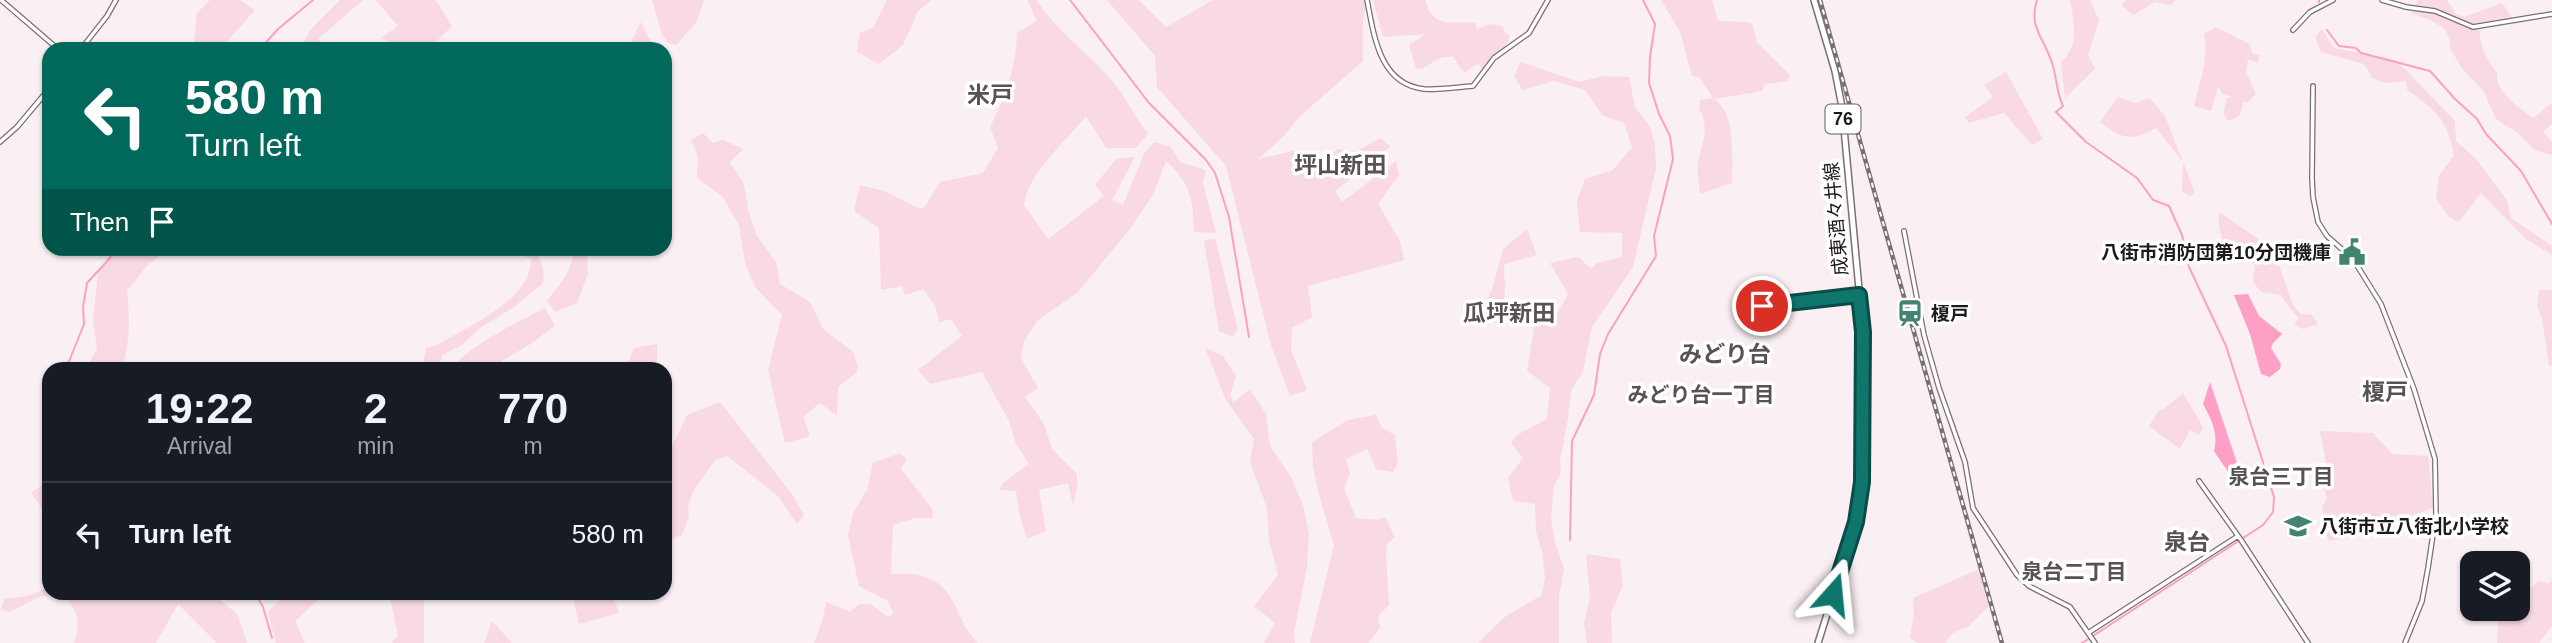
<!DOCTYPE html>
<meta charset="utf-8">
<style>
:root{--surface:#171b24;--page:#242831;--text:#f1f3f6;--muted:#9ea1a6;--line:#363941}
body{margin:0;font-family:Helvetica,"Noto Sans JP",sans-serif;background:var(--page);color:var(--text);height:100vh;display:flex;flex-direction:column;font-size:26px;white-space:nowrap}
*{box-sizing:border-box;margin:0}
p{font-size:23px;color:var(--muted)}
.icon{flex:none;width:38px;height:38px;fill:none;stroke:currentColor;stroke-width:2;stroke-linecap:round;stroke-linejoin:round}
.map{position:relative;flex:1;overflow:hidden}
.sheet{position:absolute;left:42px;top:362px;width:630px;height:238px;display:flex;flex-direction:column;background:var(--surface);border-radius:21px;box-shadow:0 2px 5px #0004}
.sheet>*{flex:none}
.banner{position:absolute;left:42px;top:42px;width:630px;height:214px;border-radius:21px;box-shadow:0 2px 5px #0004;background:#00695c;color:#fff;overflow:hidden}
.tools{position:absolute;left:2460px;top:551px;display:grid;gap:14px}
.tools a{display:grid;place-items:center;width:70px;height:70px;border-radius:14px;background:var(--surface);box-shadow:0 2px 5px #0004;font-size:35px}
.pin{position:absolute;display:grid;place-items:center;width:60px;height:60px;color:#fff;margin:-30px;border:4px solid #fff;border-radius:50%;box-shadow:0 2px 7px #0007}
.me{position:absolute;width:77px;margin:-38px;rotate:18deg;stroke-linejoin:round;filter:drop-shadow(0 0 5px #0008)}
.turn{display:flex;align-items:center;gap:24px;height:147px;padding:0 28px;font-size:32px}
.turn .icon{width:91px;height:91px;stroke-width:2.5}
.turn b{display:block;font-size:49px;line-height:60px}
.then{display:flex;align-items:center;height:66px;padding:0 28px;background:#0003;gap:14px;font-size:26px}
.eta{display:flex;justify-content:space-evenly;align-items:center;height:119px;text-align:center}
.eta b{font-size:42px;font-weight:800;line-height:49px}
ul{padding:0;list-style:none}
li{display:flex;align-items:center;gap:21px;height:105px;padding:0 28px;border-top:2px solid var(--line)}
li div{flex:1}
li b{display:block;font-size:26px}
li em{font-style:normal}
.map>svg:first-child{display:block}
.green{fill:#f9d9e4}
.water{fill:#fea0c5}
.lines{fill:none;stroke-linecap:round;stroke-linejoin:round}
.stream{stroke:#fea0c5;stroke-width:2}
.tertiary-casing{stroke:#797073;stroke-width:6}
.primary-casing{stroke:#797073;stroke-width:8}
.tertiary{stroke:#fff;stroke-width:3.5}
.primary{stroke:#fff;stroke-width:5}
.rail-casing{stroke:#777172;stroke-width:4.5}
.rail{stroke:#fff;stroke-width:2;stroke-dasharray:5;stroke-linecap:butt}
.route-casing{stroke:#0a4d48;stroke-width:18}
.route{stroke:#0f766e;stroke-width:12}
.labels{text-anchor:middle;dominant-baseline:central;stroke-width:7;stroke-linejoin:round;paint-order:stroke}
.shield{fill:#fff;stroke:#615f5f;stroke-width:2}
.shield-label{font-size:18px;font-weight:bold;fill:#1d1a1b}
.street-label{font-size:19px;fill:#1d1a1b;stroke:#fff}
.poi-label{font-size:19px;font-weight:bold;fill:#1d1a1b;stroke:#fff;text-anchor:start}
.neighbourhood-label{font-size:21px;font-weight:bold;fill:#5a5154;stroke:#fff}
.quarter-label{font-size:23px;font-weight:bold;fill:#5a5154;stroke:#fff}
</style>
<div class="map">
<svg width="2552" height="643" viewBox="0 0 2552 643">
<rect width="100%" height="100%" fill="#faeff2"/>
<path class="green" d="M 210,0 L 240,0 L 255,10 L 223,46 L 193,49 L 197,13 Z
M 340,0 L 363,0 L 318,39 L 325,49 L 303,49 L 302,47 L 310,30 Z
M 376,0 L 436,0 L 452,26 L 429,49 L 401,49 L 381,38 L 398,26 Z
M 652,0 L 704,0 L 696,23 L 676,45 L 668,43 L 662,34 Z
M 887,0 L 931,0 L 918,11 L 903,45 L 879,64 L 857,52 L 860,33 L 873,28 Z
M 1027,0 L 1036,0 C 1056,29 1084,50 1108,76 C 1125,94 1133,115 1148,134 L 1136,148 L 1106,148 L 1086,116 C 1067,140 1027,174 1024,205 L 1048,239 L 1104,196 L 1095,185 L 1116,159 L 1135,157 L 1112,200 L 1123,205 L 1144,154 L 1154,142 L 1171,147 L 1180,162 L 1206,170 L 1203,183 L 1216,233 L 1194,232 C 1193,199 1191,184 1166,161 L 1153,195 L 1130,229 L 1077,293 L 1038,320 L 1024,341 L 1021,358 L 1038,388 L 1025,397 L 1044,424 L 1052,449 L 1077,474 L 1077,488 L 1073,505 L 1068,483 L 1039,490 L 1046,531 L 1027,539 L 1020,517 L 1016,491 L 1000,490 L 1003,483 L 1029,464 L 1016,444 L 1009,421 L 982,372 L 930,384 L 918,370 L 962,336 L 951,319 L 939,322 L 935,305 L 923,289 L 905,295 L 902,286 L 881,290 L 879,228 L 854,211 L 860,185 L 884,191 L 918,208 L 924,208 L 940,182 L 983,173 L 998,148 L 990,127 C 1006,96 1016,68 1017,33 L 1037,21 Z
M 1107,0 L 1139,0 L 1166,27 L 1213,0 L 1364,0 L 1366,5 L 1363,22 L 1363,61 L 1298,118 L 1284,136 L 1258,159 L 1297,150 L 1323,163 L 1337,149 L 1355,152 L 1380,138 L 1390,146 L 1386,151 L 1335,191 L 1342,202 L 1396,161 L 1399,175 L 1378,204 L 1400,241 L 1404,260 L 1308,286 L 1312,317 L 1292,328 L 1291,350 L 1307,390 L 1290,396 L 1271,345 L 1226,166 L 1157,87 L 1155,56 Z
M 1373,0 L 1425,0 C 1434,29 1448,21 1475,23 L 1477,29 L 1490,24 L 1503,26 L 1504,32 L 1509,35 L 1509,41 L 1485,72 L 1478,64 L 1464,73 L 1453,57 C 1439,55 1432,64 1421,69 L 1416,68 L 1409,45 L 1426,34 L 1383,37 Z
M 1661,0 L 1712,0 L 1718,21 L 1749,22 L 1752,24 L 1757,43 L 1790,75 L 1788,81 L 1765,84 L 1762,91 L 1714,99 C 1736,113 1732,159 1732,183 L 1700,194 C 1699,185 1697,174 1698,165 C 1701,144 1711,128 1699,109 L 1700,100 L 1713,98 L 1699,77 L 1692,76 L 1680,32 Z
M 2070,0 L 2090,0 L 2099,20 L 2088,55 L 2095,69 L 2065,98 L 2061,62 C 2080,46 2074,22 2070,0 Z
M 2126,0 L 2176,0 L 2171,5 L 2155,2 L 2133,15 L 2121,5 Z
M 2418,0 L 2447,0 L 2456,14 L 2464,17 L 2502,3 L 2512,17 L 2480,23 C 2478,45 2485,56 2497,73 C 2495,93 2520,108 2533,118 L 2552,103 L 2552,124 L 2543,132 L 2552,142 L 2552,155 L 2534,150 L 2519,134 L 2496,119 L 2483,90 L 2463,70 L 2451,50 L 2449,38 L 2445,29 L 2431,20 L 2412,14 L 2411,11 Z
M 641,22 L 651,42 L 651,49 L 627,49 Z
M 2216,27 L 2249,44 L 2253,54 L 2259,55 L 2258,63 L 2248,59 L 2246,72 L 2256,94 L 2247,103 L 2243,102 C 2242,114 2239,118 2228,121 C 2221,114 2225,106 2227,98 L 2232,97 L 2223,94 L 2218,87 L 2211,111 L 2194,106 C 2199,82 2210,57 2204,34 Z
M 2322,29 L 2334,48 L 2392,59 L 2406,70 L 2455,121 L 2456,141 L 2476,159 L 2507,200 L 2511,218 L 2552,246 L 2552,255 L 2526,239 L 2481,193 L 2459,222 L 2449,217 L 2436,199 L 2439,175 L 2454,156 C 2448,119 2435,110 2407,90 L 2406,81 L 2385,83 L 2372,78 L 2364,64 L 2321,52 L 2315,37 Z
M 1521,62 L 1579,82 L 1604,76 L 1629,77 L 1635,107 L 1650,127 L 1655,144 L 1656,168 L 1633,267 L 1592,327 L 1583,371 L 1571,391 L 1568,418 L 1560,461 L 1561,473 L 1554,485 L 1551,519 L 1555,542 L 1564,569 L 1559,597 L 1559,643 L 1478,643 L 1506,616 L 1542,595 L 1545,577 L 1542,551 L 1536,532 L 1535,504 L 1513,501 L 1508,478 L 1523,458 L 1511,443 L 1517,435 L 1547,419 L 1550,388 L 1527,371 L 1535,323 L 1553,322 L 1568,294 L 1550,263 L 1578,257 L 1591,269 L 1597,263 L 1622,257 L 1622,233 L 1580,232 L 1577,201 L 1585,179 L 1613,170 L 1632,147 L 1624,123 L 1602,115 L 1585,90 L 1554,81 L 1522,90 L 1514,76 Z
M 2006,72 L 2043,139 L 2032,145 L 2004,113 L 1969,123 L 1965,117 L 1993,97 L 1984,85 Z
M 2118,97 L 2135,103 L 2150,98 L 2165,116 L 2195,193 L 2190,196 L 2182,192 L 2183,162 L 2156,128 C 2132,142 2122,139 2100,122 Z
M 703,133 L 713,143 L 723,140 L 743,149 L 730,162 L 744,184 L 748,210 L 757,236 L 776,262 L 780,284 L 810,302 L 823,329 L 853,352 L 858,367 L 856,373 L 838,387 L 837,416 L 820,403 L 803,417 L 810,434 L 808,437 L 785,443 L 768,370 L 782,315 L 755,287 L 745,263 L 739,225 L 722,196 L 697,178 L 698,156 L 691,140 Z
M 2219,212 L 2273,249 L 2293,305 L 2301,314 L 2312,315 L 2318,324 L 2302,329 L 2294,323 L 2299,319 L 2280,295 L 2261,292 L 2253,282 L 2255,264 C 2228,254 2217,242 2219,212 Z
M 1527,229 L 1537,255 L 1505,264 C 1502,273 1506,280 1505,288 C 1505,301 1501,313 1496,324 L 1485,303 L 1492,290 L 1503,249 Z
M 1215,238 L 1238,329 L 1233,337 L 1219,331 L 1204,241 Z
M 113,249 L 168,249 L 146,267 L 127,291 C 130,321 130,340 122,369 L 86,369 L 97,348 L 93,321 L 98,273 Z
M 518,249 C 539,248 546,265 543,283 L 514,307 L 480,328 L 462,345 L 442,355 L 439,369 L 422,369 L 426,348 L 437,345 C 467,327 533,299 531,259 L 513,251 Z
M 572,249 L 587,249 L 588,274 L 577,303 L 555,312 L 547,301 C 558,286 576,268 572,249 Z
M 2539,290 L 2552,290 L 2552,366 L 2549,366 L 2542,318 L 2537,306 Z
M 545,308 L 555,326 L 529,345 L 488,369 L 452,369 C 465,348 521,320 545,308 Z
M 657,344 L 657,369 L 625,369 L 634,348 Z
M 1205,348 L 1223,356 L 1236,376 L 1230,395 L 1234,402 L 1250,389 L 1266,414 L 1270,446 L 1291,477 L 1303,505 L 1309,534 L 1307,567 L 1294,633 L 1295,643 L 1264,643 L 1275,623 L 1254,606 L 1278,575 L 1269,540 L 1267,508 L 1250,462 L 1254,439 L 1226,400 Z
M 2183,393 L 2203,427 L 2199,435 L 2190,430 L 2180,449 L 2149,426 L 2160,409 L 2163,410 Z
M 720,402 L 792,494 L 804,515 L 797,524 L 778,496 L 727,456 L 715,460 L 694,490 L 688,505 L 689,517 L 682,535 L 665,543 L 665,462 L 687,415 Z
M 1376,415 L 1382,428 L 1395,435 L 1398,463 L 1393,472 L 1376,469 L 1367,449 L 1346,459 L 1350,474 L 1344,488 L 1356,518 L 1378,520 L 1385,517 L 1395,537 L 1387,544 L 1386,552 L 1389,605 L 1378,616 L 1380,628 L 1368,643 L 1310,643 L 1334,545 L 1319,495 L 1313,466 L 1312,442 L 1348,420 Z
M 2320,431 L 2373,433 L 2392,454 L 2428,456 L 2433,508 L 2407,517 L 2407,529 L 2390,526 L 2363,535 L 2328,541 L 2322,508 L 2327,498 L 2320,478 L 2328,473 Z
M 900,453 L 907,459 L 901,469 L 932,509 L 933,518 L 915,518 L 893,525 L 891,574 C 898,575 906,573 913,574 C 960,582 951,616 978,643 L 814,643 L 823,618 L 826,602 L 850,612 L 859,604 L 870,604 L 887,616 L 892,615 L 893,612 L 888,601 L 859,586 L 848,535 L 853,513 L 867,490 L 873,463 Z
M 49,480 L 49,518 L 31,493 Z
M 1586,554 L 1620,559 L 1623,586 L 1611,612 L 1612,643 L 1587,643 L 1584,624 L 1590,596 Z
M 1979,569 L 1989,606 L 1969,626 L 1953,633 L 1945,643 L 1918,643 L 1910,638 L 1914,613 L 1913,598 Z
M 2552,579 L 2552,626 L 2539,643 L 2497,643 L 2498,623 L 2512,609 L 2518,609 C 2518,594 2529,590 2539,581 L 2550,583 Z
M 49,581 L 49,593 L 52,593 L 37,598 L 10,612 L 1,609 L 5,598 C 20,598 42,596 49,581 Z
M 62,593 L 212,593 L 238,615 L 247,643 L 217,643 L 178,604 L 156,643 L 74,643 C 82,621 77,610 62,593 Z
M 289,593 L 317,593 L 319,599 L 295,621 L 305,643 L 276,643 L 268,611 Z
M 389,593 L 424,593 L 424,643 L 391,643 L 398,636 Z
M 572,593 L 612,593 L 619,613 L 579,624 Z
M 492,621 L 512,643 L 484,643 Z"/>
<path class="water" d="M 2248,294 L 2259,316 L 2282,334 L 2273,343 L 2271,348 L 2281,364 L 2280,369 L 2270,377 L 2261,374 L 2250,334 L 2234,295 Z
M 2210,382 L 2240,472 L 2241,481 L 2239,483 L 2235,482 L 2214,451 C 2219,435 2211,418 2203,404 Z"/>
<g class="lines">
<path class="stream" d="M 1070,0 L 1149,103 L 1206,160 L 1215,173 L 1229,217 L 1249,337
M 2037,0 C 2028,28 2045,39 2052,63 C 2057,77 2056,92 2063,106 L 2056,112 L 2086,142 L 2137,178 L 2153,200 L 2169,206 L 2182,235 L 2189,267 L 2226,346 L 2274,497 L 2273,512 L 2263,525 L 2082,643
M 2319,2 L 2319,0
M 2327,30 L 2339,46 L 2356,48 L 2361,53 L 2430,71 L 2455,99 L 2477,119 L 2486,134 L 2521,171 L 2552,224
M 260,49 L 278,29 L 313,0
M 66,369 L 84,324 L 83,307 L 87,283 L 110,258 L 113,248
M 1570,540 L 1572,441 L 1594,395 L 1600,354 L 1608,334 L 1656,256 L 1654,236 L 1673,159 L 1670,136 L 1659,114 L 1649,83 L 1650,57 L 1655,24 L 1643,0
M 255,593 L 263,607 L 272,638"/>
<defs>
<path id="tertiary" d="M 1,0 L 58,49
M 1367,0 C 1374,35 1379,84 1424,89 C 1440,90 1457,87 1473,86 L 1494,58 L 1529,33 L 1548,0
M 2382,0 L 2406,7 L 2435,11 L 2473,27 L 2552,14
M 2293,30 L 2310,12 L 2333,0
M 81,49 L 107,16 L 116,0
M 2313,86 L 2312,178 L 2313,197 L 2318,222 L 2327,236 L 2353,259 L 2381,304 L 2414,389 L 2435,459 L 2436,514 L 2428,568 L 2422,601 L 2405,643
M 0,142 L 17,127 L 49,89
M 1904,231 L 1924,335 L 1939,388 L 1965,462 L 1973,508 L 2017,575 L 2029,586 L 2070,607 L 2095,643
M 1762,306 L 1859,295
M 2199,481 L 2241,540 L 2308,643
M 2088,633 L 2238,536"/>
<path id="primary" d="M 1814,0 L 1835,71 L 1842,107 L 1863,332 L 1862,483 L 1856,522 L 1818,643"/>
</defs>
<use href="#tertiary" class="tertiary-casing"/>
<use href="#primary" class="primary-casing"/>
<use href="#tertiary" class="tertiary"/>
<use href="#primary" class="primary"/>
<defs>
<path id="rail" d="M 1820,0 L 2002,643"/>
</defs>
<use href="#rail" class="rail-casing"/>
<use href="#rail" class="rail"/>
</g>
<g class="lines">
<defs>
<path id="route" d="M 1762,306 L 1859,295 L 1863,332 L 1862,482 L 1856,522 L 1833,594"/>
</defs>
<use href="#route" class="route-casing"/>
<use href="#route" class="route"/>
</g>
<defs>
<symbol id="civic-bare" viewBox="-9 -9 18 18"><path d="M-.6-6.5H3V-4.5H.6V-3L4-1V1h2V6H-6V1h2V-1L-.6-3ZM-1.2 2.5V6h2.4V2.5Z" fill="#428372" stroke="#fff" stroke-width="2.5" paint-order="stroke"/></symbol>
<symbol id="station-bare" viewBox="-9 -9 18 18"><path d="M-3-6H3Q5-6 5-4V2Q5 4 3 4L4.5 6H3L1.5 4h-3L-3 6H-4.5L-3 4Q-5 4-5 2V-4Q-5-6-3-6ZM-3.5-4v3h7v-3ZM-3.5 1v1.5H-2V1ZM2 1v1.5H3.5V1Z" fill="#428372" stroke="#fff" stroke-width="2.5" paint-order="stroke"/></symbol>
<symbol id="school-bare" viewBox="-9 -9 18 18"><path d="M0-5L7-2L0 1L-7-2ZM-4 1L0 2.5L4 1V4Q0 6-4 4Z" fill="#428372" stroke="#fff" stroke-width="2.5" paint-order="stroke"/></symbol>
</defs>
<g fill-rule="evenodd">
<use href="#civic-bare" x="2333" y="233" width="38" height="38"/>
<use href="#station-bare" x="1891" y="294" width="38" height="38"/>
<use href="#school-bare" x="2279" y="507" width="38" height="38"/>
</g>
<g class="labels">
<rect class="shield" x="1825.5" y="104.5" width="35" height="29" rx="5"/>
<g class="shield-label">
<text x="1843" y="119">76</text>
</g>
<g class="street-label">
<text transform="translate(1836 219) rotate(-95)">成東酒々井線</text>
</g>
<g class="poi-label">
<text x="2331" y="252" text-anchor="end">八街市消防団第10分団機庫</text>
<text x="1931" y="313">榎戸</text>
<text x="2319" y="526">八街市立八街北小学校</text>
</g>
<g class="neighbourhood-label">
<text x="1701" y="394">みどり台一丁目</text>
<text x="2281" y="476">泉台三丁目</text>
<text x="2074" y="571">泉台二丁目</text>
</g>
<g class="quarter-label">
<text x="990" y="95">米戸</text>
<text x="1340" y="165">坪山新田</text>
<text x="1509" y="313">瓜坪新田</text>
<text x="1725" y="354">みどり台</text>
<text x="2385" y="392">榎戸</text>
<text x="2187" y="542">泉台</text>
</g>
</g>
</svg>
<div class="tools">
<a><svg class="icon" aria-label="layers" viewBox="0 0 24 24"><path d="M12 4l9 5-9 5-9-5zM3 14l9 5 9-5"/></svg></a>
</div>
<div class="pin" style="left:1762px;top:306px;background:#d93025"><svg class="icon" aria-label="arrive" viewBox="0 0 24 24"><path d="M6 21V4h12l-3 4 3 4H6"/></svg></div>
<svg class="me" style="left:1833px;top:594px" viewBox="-20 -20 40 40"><path d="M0-17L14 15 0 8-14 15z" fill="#0f766e" stroke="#fff" stroke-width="4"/></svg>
<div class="banner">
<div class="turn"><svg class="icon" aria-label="left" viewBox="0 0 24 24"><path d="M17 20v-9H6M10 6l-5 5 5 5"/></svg><div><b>580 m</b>Turn left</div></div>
<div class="then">Then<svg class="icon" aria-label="arrive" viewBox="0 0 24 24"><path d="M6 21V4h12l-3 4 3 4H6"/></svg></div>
</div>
<section class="sheet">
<div class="eta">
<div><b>19:22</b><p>Arrival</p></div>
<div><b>2</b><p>min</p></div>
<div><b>770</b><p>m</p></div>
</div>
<ul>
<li><svg class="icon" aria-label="left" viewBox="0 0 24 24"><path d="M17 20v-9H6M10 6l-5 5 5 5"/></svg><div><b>Turn left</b></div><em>580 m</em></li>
</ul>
</section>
</div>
